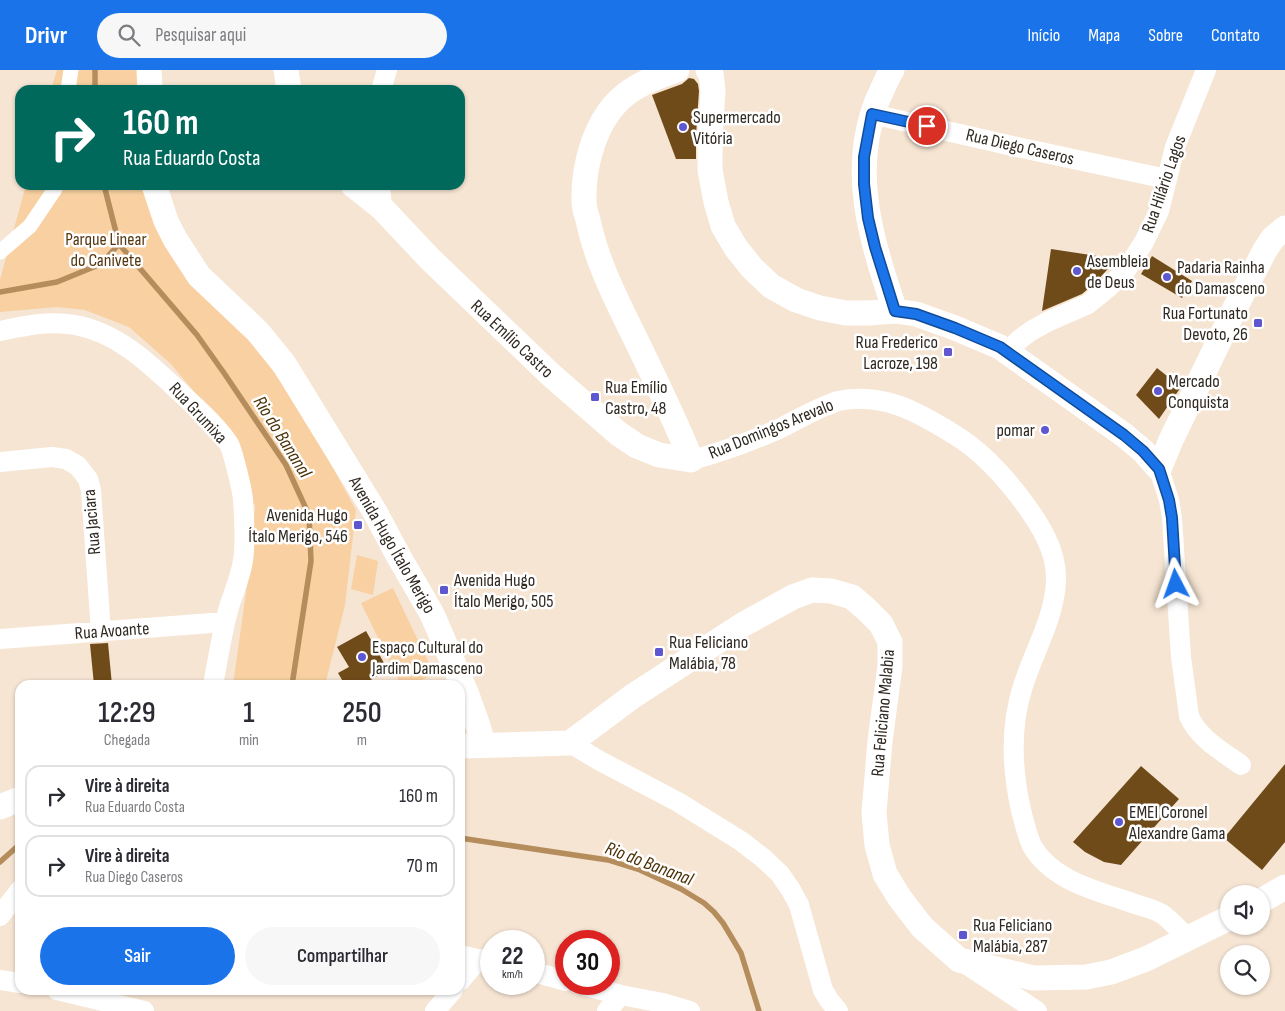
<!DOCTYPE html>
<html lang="pt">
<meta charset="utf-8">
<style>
:root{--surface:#fff;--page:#f7f7f7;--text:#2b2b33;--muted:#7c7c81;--line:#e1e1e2;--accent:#1a73e8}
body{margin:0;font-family:"Sofia Sans Condensed",sans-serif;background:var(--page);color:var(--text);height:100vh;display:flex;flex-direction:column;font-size:19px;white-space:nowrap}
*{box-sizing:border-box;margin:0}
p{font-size:16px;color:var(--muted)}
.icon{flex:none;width:28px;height:28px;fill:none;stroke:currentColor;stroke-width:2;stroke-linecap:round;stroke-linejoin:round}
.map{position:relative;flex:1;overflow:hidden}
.details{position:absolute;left:15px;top:610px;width:450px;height:315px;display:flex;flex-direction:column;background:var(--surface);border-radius:15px;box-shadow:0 1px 4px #0004}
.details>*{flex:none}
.top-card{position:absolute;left:15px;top:15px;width:450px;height:105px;border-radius:15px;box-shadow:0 1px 4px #0004;background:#00695c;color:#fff;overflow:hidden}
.buttons{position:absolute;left:1220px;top:815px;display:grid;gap:10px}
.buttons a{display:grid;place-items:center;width:50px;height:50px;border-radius:50%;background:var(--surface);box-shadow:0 1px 4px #0004;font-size:25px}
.speed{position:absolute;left:480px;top:860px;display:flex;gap:10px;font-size:25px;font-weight:700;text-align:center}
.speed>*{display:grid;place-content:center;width:65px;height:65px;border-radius:50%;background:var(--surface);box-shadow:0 1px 4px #0004;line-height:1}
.speed small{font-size:12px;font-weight:400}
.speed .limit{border:8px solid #d22;background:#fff;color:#111}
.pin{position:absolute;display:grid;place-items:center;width:42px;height:42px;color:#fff;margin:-21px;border:2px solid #fff;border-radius:50%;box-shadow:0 1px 5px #0007}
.me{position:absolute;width:55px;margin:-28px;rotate:356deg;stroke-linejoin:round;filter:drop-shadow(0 0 4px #0008)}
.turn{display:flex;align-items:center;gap:18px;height:105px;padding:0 25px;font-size:22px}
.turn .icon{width:65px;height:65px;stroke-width:2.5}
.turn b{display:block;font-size:35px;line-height:42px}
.eta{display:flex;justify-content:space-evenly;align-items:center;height:85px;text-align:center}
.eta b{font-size:30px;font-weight:600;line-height:35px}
.primary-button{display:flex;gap:10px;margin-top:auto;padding:10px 25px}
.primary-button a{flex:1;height:58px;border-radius:30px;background:var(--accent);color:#fff;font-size:20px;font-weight:600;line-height:58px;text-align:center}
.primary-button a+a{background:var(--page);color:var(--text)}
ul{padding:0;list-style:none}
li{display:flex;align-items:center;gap:15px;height:62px;margin:0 10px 8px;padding:0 15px;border:2px solid var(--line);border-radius:15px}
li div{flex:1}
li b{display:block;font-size:19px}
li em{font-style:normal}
header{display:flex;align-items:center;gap:30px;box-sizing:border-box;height:70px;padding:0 25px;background:var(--accent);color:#fff}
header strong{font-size:24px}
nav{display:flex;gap:28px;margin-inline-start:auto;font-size:18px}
.search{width:350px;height:45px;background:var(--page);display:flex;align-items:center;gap:12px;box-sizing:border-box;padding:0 18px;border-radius:28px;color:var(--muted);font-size:19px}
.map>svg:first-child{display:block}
.green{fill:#f8d0a1}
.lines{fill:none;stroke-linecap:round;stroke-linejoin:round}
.stream{stroke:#b58d5d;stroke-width:5.5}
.building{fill:#704b1a}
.pedestrian{stroke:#fff;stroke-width:15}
.minor{stroke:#fff;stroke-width:20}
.tertiary{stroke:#fff;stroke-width:25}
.route-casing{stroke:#114b97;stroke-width:12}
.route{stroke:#1a73e8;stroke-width:9}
.poi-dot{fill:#5e57cf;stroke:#fff;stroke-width:2}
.labels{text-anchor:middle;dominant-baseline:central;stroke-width:5;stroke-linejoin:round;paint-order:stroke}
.poi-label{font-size:18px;fill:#2f2922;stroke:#fff;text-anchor:start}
.street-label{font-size:18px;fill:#2f2922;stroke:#fff}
.park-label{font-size:18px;fill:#543710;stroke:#fff}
.water-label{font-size:19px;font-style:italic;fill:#4c3108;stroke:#fff}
</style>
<header>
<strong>Drivr</strong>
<div class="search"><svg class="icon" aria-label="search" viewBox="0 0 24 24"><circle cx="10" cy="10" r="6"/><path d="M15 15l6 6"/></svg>Pesquisar aqui</div>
<nav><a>Início</a><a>Mapa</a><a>Sobre</a><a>Contato</a></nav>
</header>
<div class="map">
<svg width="1285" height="941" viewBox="0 0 1285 941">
<rect width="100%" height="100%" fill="#f6e5d3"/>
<path class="green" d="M 57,0 L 147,0 L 149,20 L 51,20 Z
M 26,115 L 159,115 L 169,170 L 255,275 L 305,347 L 356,440 L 345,535 L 325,615 L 233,615 L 251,487 L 255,436 L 228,378 L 201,330 L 171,294 L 129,257 L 85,240 L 57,237 L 0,242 L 0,210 Z
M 357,485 L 378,491 L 373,525 L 351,519 Z
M 393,518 L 434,604 L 412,615 L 401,615 L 361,533 Z"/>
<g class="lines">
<path class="stream" d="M 95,20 L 95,0
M 104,115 L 119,174 L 197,265 L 224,303 L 286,395 L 309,445 L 311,491 L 292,615
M 0,222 L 57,212 L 101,194 L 119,174
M 460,768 L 608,790 L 640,800 L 681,819 L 704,833 L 714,842 L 723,853 L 741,883 L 759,941
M 0,792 L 20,774"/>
</g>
<path class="building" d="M 689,8 L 694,9 L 698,14 L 699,21 L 696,65 L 696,89 L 676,89 L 652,25 L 682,14 Z
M 1051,179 L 1117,189 L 1095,213 L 1082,224 L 1042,241 Z
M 1152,186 L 1192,211 L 1182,228 L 1141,204 Z
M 1157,298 L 1181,317 L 1159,349 L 1136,325 Z
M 366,561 L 388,600 L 362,615 L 345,615 L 338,603 L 349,597 L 337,577 Z
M 108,573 L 112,615 L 94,615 L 90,574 Z
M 1285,694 L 1285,772 L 1262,800 L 1224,768 Z
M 1141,696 L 1179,729 L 1121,795 L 1104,792 L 1085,782 L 1073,772 Z"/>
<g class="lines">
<path class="pedestrian" d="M 68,20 L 71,0
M 0,182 L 30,156 L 55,119 L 56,115"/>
<path class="minor" d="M 381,20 L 387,0
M 872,44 L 1017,77 L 1167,109
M 380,115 L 382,138
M 0,261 C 24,256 50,250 75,255 C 120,263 153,297 185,327 C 200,341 217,356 229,374 C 233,382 242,419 243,429 C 244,447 246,472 243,490 C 241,506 234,521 229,537 C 222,562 218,589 213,615
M 1007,282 L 1020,269 L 1031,261 L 1047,252 L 1088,234 L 1109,217 L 1126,200 L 1144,172 L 1159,141 L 1175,77 L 1206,0
M 691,390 C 721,383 751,371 779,359 C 794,351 809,343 825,336 C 829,335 834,332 838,331 C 884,322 918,342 955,365 C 981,381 1004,406 1022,430 C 1039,453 1057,480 1056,510 C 1055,547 1034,581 1023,616 C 1010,656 1012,700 1021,740 C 1024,752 1027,765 1032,776 C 1053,812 1099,821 1135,834 C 1144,837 1154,839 1162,844 C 1171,850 1180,861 1189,869
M 0,392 L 52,387 L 66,389 L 78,396 L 88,409 L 91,420 L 101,562
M 1159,399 L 1169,430 L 1172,448 L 1181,587 L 1189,646 C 1197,667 1223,682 1241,695
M 0,569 L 225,552
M 570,673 L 600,691 L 678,732 L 741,771 L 763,788 L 780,804 L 791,820 L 799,835 L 823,920 L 829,930 L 838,941
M 0,846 L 20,820
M 460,885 L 491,892
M 967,895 L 1037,941
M 534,902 L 566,911
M 0,910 L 20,913
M 460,911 L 479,889
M 578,914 L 621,925 L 663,933 L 690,941
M 57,920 L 144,941
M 435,941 L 453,920
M 607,941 L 621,925"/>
<path class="tertiary" d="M 149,0 L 150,20
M 286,0 L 289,20
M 708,0 L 711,4 L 713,21 L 710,66 L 710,100 L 716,132 L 723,156 L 736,178 L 752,198 L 771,216 L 796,230 L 820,238 L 846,243 L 869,243 L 895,241 L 916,244 L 955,258 L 1000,277 L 1124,365 L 1143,381 L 1159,399 L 1171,370 L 1236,236 L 1265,180 L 1273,168 L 1285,158
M 892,0 C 886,9 882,21 877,31 C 849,103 872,171 895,241
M 154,115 L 166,151 L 175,169 L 199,206 L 258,262 L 284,294 L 375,442 L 399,487 L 432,544 L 467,625 L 478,656 L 483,674
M 353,115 L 382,138 L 430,189 L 551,305 L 619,364 L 637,376 L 659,385 L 691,390 C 676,351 657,314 639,276 C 619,235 597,194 588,150 C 586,144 584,137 584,131 C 583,94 596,48 625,25 C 640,13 659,6 677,0
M 460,676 L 570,673 L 633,626 L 744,554 L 793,527 L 812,520 L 831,521 L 852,527 L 866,539 L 881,554 L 890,572 L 890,596 L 880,671 L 874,743 L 877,775 L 885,804 L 899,827 L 922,857 L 959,890 L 1033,908 L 1086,907 L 1111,902 L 1146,889 L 1229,848
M 0,737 L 20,729
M 1261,831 L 1285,817"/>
</g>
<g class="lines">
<defs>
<path id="route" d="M 927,56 L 872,44 L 864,87 L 864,114 L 868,148 L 875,177 L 895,241 L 916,244 L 955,258 L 1000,277 L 1124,365 L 1143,381 L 1159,399 L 1161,405 L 1169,430 L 1172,448 L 1176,514"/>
</defs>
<use href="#route" class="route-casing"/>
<use href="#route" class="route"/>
</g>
<g class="poi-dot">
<circle cx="683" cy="57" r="5"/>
<circle cx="1077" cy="201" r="5"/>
<circle cx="1167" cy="207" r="5"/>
<rect x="1253" y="248" width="10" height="10" rx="2.5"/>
<rect x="943" y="277" width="10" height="10" rx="2.5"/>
<circle cx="1158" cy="321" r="5"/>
<rect x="590" y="322" width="10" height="10" rx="2.5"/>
<circle cx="1045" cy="360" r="5"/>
<rect x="353" y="450" width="10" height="10" rx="2.5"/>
<rect x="439" y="515" width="10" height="10" rx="2.5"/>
<rect x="654" y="577" width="10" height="10" rx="2.5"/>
<circle cx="362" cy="587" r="5"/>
<circle cx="1119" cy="752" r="5"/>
<rect x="958" y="860" width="10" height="10" rx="2.5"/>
</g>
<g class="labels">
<g class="poi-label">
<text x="693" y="47">Supermercado<tspan x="693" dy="21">Vitória</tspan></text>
<text x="1087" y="191">Asembleia<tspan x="1087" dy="21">de Deus</tspan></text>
<text x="1177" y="197">Padaria Rainha<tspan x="1177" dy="21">do Damasceno</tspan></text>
<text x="1248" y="243" text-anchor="end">Rua Fortunato<tspan x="1248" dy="21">Devoto, 26</tspan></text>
<text x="938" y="272" text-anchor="end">Rua Frederico<tspan x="938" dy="21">Lacroze, 198</tspan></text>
<text x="1168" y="311">Mercado<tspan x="1168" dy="21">Conquista</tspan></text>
<text x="605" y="317">Rua Emílio<tspan x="605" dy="21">Castro, 48</tspan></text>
<text x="1035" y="360" text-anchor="end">pomar</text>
<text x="348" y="445" text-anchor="end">Avenida Hugo<tspan x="348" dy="21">Ítalo Merigo, 546</tspan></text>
<text x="454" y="510">Avenida Hugo<tspan x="454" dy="21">Ítalo Merigo, 505</tspan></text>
<text x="669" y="572">Rua Feliciano<tspan x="669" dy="21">Malábia, 78</tspan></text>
<text x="372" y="577">Espaço Cultural do<tspan x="372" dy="21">Jardim Damasceno</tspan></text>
<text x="1129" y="742">EMEI Coronel<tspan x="1129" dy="21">Alexandre Gama</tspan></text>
<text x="973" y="855">Rua Feliciano<tspan x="973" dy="21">Malábia, 287</tspan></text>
</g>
<g class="street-label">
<text transform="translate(1020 77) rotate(13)">Rua Diego Caseros</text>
<text transform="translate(1164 114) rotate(-71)">Rua Hilário Lagos</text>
<text transform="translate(512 269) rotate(43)">Rua Emílio Castro</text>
<text transform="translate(198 343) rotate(47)">Rua Grumixa</text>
<text transform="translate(771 359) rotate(-22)">Rua Domingos Arevalo</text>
<text transform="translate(92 452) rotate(-95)">Rua Jaciara</text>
<text transform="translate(392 475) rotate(60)">Avenida Hugo Ítalo Merigo</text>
<text transform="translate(112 561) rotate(-4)">Rua Avoante</text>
<text transform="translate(883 643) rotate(-85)">Rua Feliciano Malabia</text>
</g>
<g class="park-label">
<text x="106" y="169">Parque Linear<tspan x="106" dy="21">do Canivete</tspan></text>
</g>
<g class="water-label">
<text transform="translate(282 367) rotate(58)">Rio do Bananal</text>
<text transform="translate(649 794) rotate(21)">Rio do Bananal</text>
</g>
</g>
</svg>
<div class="buttons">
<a><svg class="icon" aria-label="sound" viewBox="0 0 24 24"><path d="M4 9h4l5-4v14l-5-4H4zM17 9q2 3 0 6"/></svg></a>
<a><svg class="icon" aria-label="search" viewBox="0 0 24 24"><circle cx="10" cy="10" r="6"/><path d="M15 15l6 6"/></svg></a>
</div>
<div class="speed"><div>22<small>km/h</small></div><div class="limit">30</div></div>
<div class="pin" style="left:927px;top:56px;background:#d93025"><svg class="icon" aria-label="arrive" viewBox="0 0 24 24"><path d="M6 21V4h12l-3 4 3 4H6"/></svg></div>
<svg class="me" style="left:1176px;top:514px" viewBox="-20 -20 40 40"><path d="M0-17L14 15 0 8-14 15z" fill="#1a73e8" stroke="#fff" stroke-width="4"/></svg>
<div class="top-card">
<div class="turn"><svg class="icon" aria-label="right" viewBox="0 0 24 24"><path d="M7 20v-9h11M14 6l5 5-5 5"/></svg><div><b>160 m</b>Rua Eduardo Costa</div></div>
</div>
<section class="details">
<div class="eta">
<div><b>12:29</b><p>Chegada</p></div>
<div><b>1</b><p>min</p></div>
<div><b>250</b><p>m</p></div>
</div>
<ul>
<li><svg class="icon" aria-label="right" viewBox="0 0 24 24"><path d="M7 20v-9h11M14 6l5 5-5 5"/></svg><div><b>Vire à direita</b><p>Rua Eduardo Costa</p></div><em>160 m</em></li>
<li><svg class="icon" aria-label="right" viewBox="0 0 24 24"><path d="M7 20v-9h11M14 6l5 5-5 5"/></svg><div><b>Vire à direita</b><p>Rua Diego Caseros</p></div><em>70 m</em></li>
</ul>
<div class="primary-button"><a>Sair</a><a>Compartilhar</a></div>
</section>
</div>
